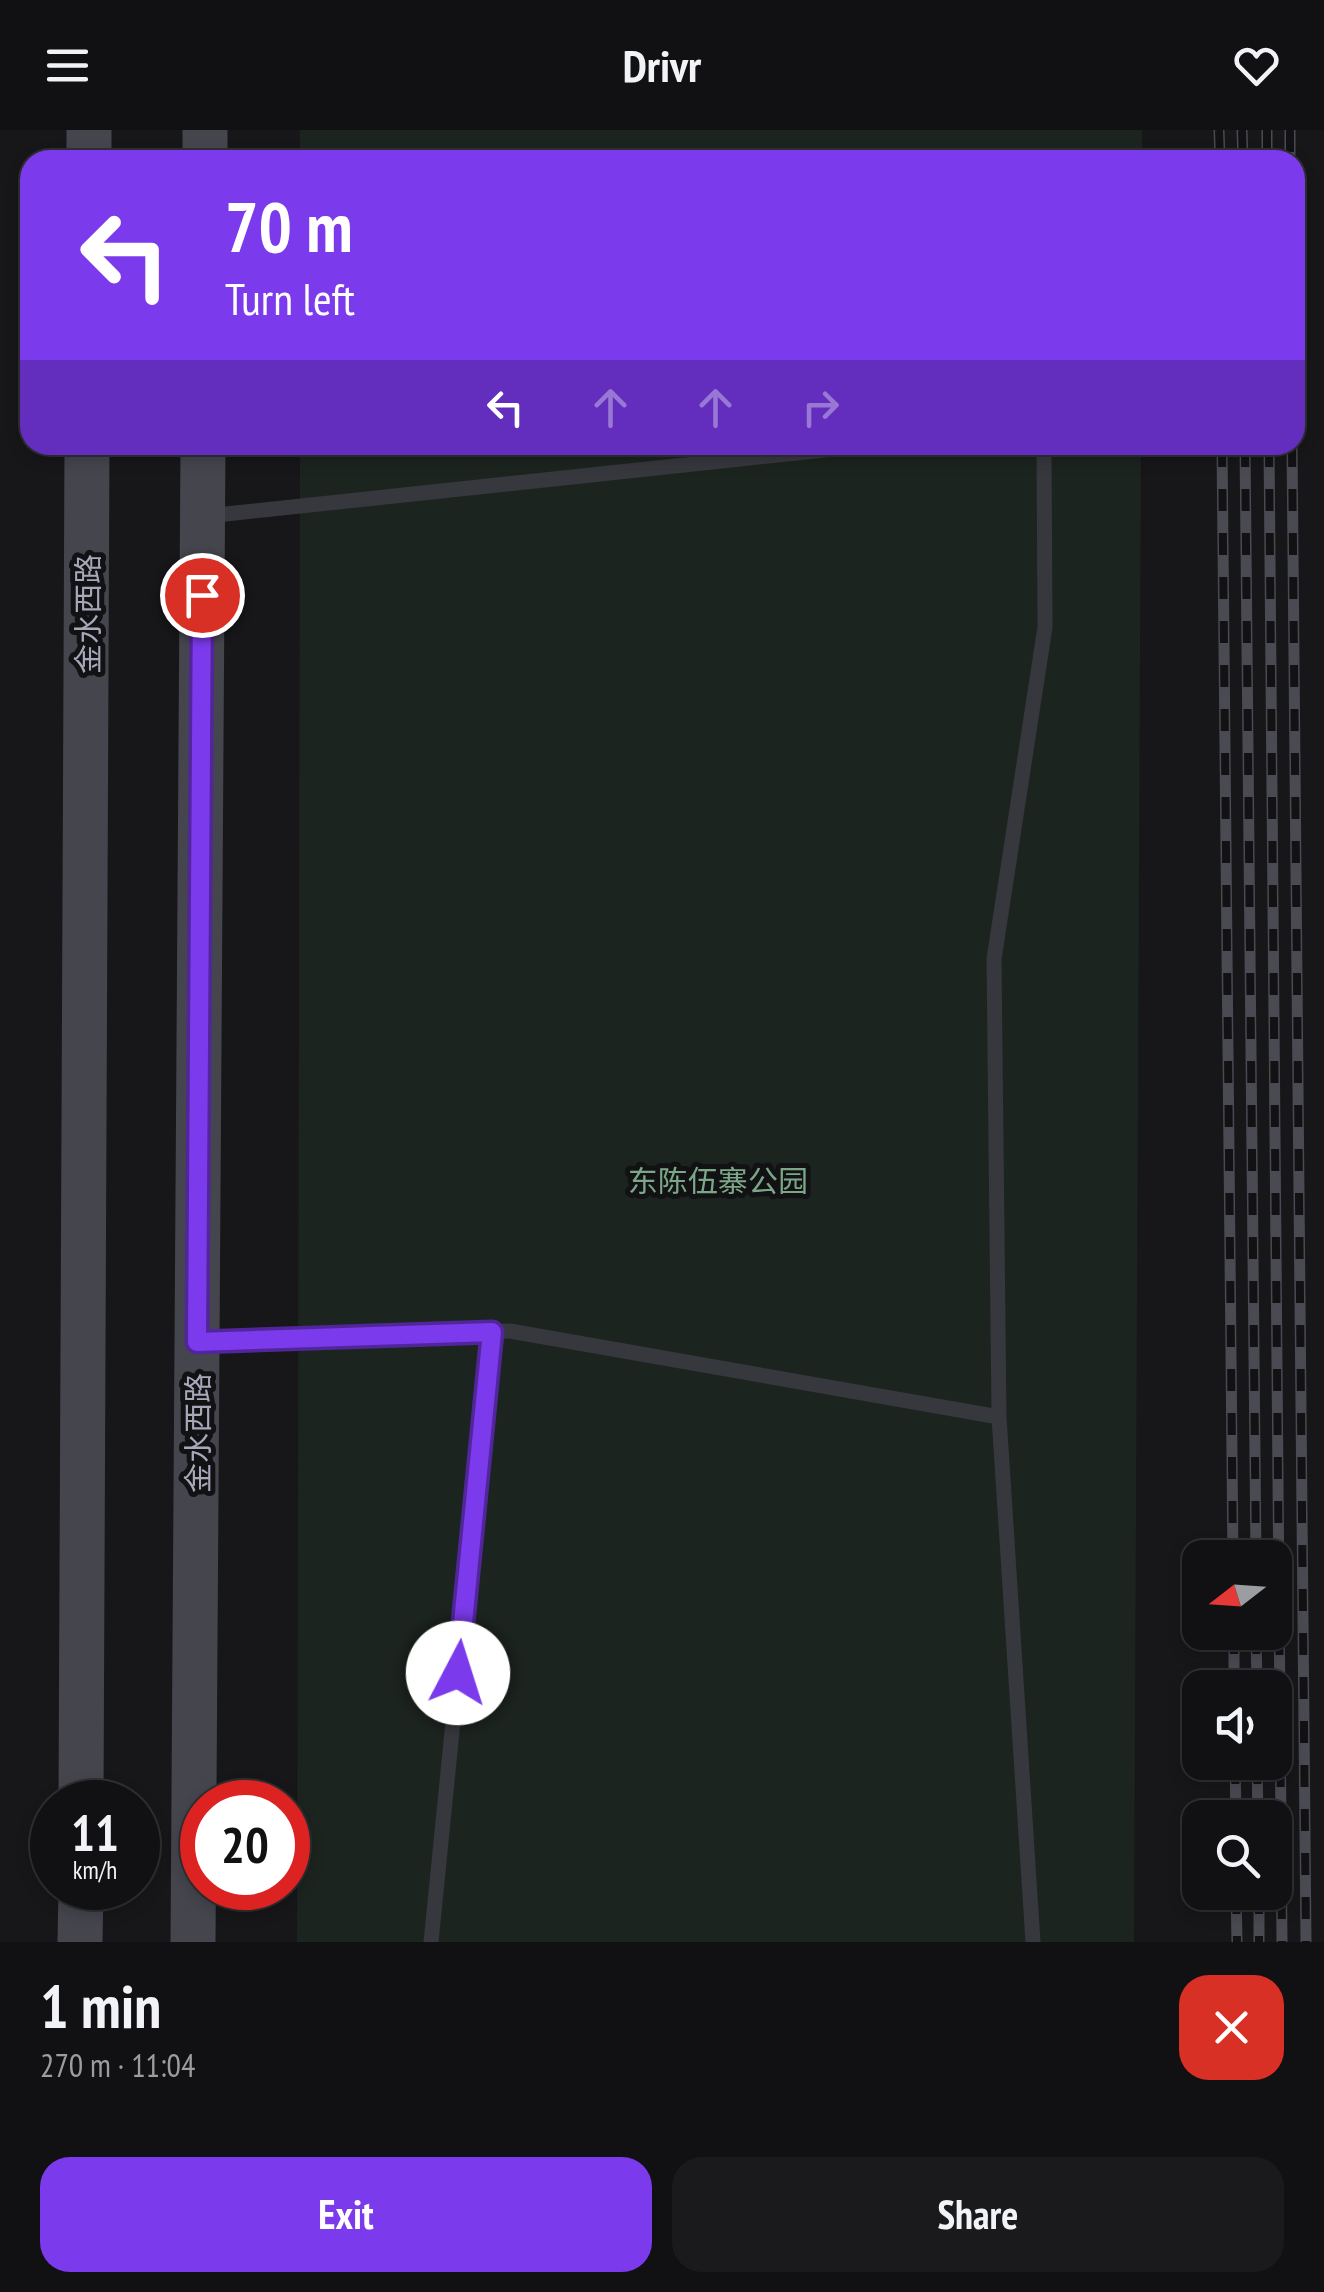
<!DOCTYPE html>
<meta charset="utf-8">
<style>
:root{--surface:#111013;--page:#1a191c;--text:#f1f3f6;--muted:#9c9da0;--line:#303033;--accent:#7c3aed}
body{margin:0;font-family:"PT Sans Narrow","Noto Sans SC",sans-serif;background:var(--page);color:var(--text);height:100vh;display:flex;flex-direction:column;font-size:38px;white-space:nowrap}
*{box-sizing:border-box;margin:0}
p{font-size:32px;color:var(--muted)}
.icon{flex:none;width:55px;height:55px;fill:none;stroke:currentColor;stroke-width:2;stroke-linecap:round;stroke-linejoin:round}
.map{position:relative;height:1812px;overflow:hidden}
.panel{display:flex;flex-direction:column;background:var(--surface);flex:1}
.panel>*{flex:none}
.top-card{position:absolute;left:20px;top:20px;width:1285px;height:305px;border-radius:30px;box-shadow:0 5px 15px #0003,0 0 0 2px var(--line);background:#7c3aed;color:#fff;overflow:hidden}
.needle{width:65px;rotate:253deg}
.fabs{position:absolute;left:1182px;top:1410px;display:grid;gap:20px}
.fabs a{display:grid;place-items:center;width:110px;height:110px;border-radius:20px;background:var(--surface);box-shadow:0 5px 15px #0003,0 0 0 2px var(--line);font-size:50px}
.speed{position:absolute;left:30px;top:1650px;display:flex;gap:20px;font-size:50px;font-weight:700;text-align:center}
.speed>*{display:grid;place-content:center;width:130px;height:130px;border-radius:50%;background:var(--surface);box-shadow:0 5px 15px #0003,0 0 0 2px var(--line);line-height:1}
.speed small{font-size:25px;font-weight:400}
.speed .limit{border:15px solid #d22;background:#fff;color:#111}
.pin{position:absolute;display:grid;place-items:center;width:85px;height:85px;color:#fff;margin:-42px;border:5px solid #fff;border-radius:50%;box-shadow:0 2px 10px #0007}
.me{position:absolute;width:110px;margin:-55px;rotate:5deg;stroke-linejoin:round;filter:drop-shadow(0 0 8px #0008)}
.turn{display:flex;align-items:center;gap:35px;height:210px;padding:0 40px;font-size:45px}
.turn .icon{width:130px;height:130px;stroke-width:2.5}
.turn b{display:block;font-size:70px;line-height:85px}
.lanes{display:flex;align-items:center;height:95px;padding:0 40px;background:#0003;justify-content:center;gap:50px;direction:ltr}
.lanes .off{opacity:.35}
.round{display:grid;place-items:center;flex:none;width:105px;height:105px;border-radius:30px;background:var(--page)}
.summary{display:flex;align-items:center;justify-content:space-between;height:170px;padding:0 40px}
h1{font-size:60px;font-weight:600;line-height:75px}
.button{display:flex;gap:20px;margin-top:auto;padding:20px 40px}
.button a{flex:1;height:115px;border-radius:30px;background:var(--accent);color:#fff;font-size:40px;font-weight:600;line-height:115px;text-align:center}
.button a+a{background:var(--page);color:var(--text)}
header{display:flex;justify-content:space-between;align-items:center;height:130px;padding:0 40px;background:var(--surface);font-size:45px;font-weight:600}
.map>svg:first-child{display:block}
.green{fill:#1c241f}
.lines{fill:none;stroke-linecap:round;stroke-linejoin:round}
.service{stroke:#37373e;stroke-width:15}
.secondary{stroke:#45454e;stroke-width:45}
.rail-casing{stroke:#4a4a53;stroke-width:11}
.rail{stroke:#121114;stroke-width:8;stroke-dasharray:22;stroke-linecap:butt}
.route-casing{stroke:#51269a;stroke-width:25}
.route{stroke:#7c3aed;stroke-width:18}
.labels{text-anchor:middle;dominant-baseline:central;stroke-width:10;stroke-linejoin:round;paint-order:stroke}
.street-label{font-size:30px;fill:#a7a9ba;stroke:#121114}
.park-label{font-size:30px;fill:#7ca688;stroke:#121114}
</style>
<header><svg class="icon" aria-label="menu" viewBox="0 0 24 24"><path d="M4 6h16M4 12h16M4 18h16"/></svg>Drivr<svg class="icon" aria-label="heart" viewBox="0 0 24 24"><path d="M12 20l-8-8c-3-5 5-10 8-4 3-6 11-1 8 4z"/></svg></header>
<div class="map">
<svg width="1324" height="1812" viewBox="0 0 1324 1812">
<rect width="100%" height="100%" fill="#171619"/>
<path class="green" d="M 300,0 L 1142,0 L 1142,30 L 300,30 Z
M 300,315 L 1141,315 L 1134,1812 L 297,1812 Z"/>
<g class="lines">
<path class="service" d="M 207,386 L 872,315
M 201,1212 L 510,1201 L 999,1287
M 431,1812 L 492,1201
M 1033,1812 L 999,1287 L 994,829 L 1045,497 L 1044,315"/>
<path class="secondary" d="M 89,30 L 89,0
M 205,30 L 205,0
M 81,1672 L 87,315
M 80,1812 L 81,1758
M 193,1812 L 203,315"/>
<defs>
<path id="rail" d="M 1219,0 L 1220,30
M 1242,0 L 1243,30
M 1267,0 L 1267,30
M 1290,0 L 1290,30
M 1222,315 L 1233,1428
M 1245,315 L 1256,1428
M 1269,315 L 1282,1812
M 1292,315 L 1306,1812
M 1234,1502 L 1234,1558
M 1256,1502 L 1257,1558
M 1235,1632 L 1236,1688
M 1257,1632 L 1258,1688
M 1236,1762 L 1237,1812
M 1259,1762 L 1259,1812"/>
</defs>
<use href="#rail" class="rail-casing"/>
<use href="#rail" class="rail"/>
</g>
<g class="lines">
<defs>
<path id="route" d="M 202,465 L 197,1212 L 492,1202 L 458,1543"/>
</defs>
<use href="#route" class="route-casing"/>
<use href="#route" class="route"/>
</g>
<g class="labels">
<g class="street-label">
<text transform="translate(87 484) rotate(-90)">金水西路</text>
<text transform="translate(197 1303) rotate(-90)">金水西路</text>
</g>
<g class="park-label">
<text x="718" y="1050">东陈伍寨公园</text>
</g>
</g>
</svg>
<div class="fabs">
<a><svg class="needle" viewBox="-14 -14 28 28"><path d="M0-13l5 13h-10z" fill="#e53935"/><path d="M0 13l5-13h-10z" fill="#9c9da0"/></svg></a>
<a><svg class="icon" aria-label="sound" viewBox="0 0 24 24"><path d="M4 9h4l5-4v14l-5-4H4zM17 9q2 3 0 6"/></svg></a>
<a><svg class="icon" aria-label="search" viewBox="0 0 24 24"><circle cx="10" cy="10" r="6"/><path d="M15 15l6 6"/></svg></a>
</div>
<div class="speed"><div>11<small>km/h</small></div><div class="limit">20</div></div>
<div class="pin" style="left:202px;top:465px;background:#d93025"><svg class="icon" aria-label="arrive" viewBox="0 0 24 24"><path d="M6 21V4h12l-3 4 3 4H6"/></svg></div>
<svg class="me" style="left:458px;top:1543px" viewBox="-20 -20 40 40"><circle r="19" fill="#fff"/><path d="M0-13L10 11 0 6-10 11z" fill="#7c3aed"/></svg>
<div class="top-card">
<div class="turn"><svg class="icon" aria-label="left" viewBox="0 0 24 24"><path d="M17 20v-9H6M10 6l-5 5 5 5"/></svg><div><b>70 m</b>Turn left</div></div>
<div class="lanes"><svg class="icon" aria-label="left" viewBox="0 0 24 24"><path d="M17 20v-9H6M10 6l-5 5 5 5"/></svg><svg class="icon off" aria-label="ahead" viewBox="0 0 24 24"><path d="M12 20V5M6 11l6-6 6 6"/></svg><svg class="icon off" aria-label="ahead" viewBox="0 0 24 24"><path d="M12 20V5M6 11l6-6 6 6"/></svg><svg class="icon off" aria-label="right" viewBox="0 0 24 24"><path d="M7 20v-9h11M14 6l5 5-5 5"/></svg></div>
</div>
</div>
<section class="panel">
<div class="summary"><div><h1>1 min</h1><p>270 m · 11:04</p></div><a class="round" style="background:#d93025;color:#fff"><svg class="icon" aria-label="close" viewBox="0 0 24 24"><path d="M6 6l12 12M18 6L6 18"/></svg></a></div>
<div class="button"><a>Exit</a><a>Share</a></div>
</section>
